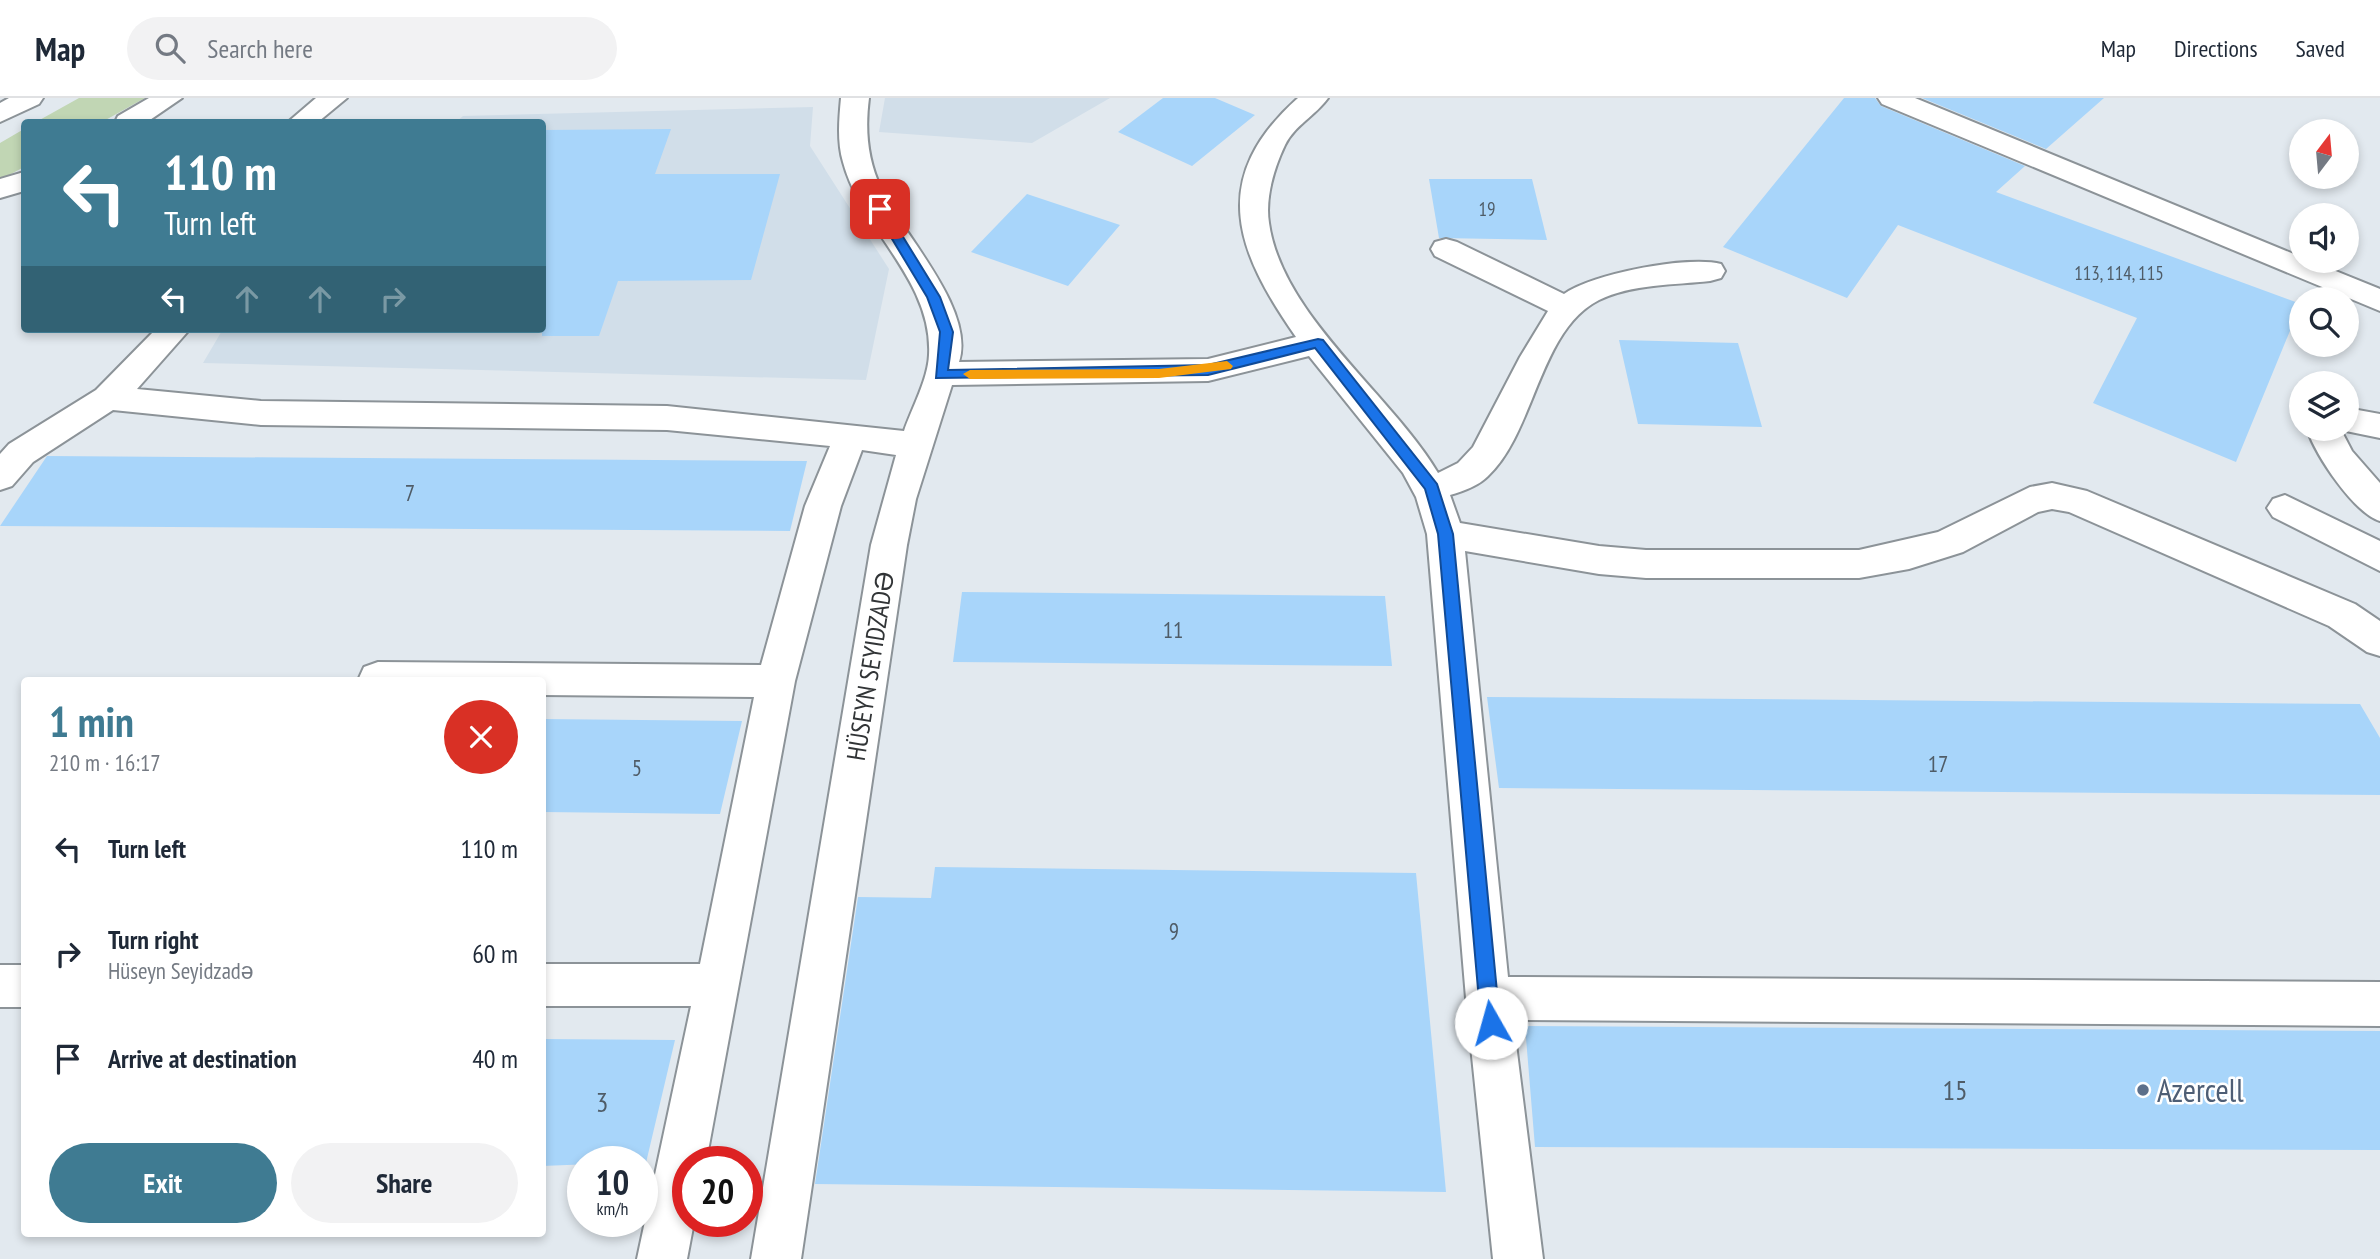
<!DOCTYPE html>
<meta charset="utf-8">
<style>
:root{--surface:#fff;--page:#f2f2f3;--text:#1f2937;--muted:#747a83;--line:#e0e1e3;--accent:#3f7b92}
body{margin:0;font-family:"PT Sans Narrow",sans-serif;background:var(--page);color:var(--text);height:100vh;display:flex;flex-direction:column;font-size:26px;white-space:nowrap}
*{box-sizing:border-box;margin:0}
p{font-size:23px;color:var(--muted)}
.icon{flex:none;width:38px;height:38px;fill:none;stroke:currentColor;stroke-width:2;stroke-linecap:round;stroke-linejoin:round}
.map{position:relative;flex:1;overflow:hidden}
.drawer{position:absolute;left:21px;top:579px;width:525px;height:560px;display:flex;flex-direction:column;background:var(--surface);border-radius:7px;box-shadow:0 4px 10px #0003}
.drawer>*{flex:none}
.banner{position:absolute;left:21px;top:21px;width:525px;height:214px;border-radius:7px;box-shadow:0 4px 10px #0003;background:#3f7b92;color:#fff;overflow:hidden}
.needle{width:46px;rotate:16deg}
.tools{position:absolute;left:2289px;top:21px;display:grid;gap:14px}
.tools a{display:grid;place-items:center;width:70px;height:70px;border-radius:50%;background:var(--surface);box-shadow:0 4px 10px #0003;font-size:35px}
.speed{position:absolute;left:567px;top:1048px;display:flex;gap:14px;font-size:35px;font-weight:700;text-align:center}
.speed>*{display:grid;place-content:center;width:91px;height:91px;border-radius:50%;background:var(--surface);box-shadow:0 4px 10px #0003;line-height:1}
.speed small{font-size:18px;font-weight:400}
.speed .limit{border:10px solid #d22;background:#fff;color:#111}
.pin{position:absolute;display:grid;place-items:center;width:60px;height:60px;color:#fff;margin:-30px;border-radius:14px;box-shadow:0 4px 10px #0006}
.me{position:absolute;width:77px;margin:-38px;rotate:353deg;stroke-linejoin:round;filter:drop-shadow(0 0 5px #0008)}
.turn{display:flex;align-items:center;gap:24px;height:147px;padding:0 28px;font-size:32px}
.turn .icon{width:91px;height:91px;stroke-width:2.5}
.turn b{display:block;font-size:49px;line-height:60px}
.lanes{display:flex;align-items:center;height:66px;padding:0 28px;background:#0003;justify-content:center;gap:35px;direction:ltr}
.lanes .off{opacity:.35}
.round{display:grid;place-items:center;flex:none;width:74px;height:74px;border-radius:37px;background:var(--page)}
.overview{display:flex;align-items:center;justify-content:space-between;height:119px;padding:0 28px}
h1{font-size:42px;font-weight:700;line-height:52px;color:var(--accent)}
.action{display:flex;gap:14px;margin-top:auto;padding:14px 28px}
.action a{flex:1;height:80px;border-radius:42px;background:var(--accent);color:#fff;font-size:28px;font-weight:700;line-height:80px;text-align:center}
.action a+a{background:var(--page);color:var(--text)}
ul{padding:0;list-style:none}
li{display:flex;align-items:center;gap:21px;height:105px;padding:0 28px}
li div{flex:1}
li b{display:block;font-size:26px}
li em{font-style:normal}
header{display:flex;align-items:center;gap:42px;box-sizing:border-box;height:98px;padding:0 35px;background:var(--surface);border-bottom:2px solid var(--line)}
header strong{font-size:33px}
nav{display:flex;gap:38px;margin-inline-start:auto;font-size:24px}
.search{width:490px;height:63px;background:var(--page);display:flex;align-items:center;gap:18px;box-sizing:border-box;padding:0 24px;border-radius:38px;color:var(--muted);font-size:26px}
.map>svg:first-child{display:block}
.built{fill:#d1dee9}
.green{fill:#c1d6b4}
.building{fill:#a8d5fa}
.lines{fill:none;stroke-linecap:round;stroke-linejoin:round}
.minor-casing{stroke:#8c9398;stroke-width:4}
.minor{fill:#fff;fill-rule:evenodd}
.route{fill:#1a73e8;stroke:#114b97;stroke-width:2}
.slow{fill:#f59e0b}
.service-dot{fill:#5c6f8a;stroke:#fff;stroke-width:2.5}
.labels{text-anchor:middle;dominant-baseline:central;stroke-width:5;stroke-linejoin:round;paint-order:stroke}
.far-number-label{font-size:19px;fill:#4f5c67}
.number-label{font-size:23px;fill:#4f5c67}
.street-label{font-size:26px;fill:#313436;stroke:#fff}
.near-number-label{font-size:28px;fill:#4f5c67}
.near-service-label{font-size:32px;fill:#4e5e75;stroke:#fff;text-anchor:start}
</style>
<header>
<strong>Map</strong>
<div class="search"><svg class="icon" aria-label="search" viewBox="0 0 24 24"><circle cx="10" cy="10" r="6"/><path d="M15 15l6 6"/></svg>Search here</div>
<nav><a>Map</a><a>Directions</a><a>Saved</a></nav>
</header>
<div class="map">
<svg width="2380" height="1161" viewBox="0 0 2380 1161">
<rect width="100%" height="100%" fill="#e2e9ef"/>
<path class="built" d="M 885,0 L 1110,0 L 1032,45 L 879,34 Z
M 813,9 L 810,48 L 889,171 L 866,282 L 203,265 L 223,231 L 542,231 L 542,24 L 456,24 L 463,18 Z"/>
<path class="green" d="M 79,0 L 145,0 L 102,24 L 36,24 Z
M 24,31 L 24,69 L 0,82 L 0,45 Z"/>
<path class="building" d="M 1163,0 L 1215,0 L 1255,17 L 1192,68 L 1118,34 Z
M 1844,0 L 1875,0 L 1881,8 L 2025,68 L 1996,94 L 2301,206 L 2236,364 L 2093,305 L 2137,220 L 1898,127 L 1847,200 L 1723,149 Z
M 1922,0 L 2104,0 L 2046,51 Z
M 671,31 L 655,76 L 780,76 L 751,182 L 618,183 L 599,238 L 542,238 L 542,32 Z
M 1429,81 L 1532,81 L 1547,142 L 1439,140 Z
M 1027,96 L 1120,127 L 1068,188 L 971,154 Z
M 1619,242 L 1738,245 L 1762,329 L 1638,326 Z
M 47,358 L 807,363 L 790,433 L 0,428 Z
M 962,494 L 1385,498 L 1392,568 L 953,564 Z
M 1487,599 L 2360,606 L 2380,640 L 2380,697 L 1499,690 Z
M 542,621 L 742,623 L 720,716 L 542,714 Z
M 935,769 L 1416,775 L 1446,1094 L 815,1086 L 858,799 L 931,800 Z
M 1525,928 L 2380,933 L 2380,1052 L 1535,1049 Z
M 542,941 L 675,942 L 645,1069 L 642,1068 L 642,1064 L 542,1068 Z"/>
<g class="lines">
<defs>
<path id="minor" d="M 9,0 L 43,0 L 39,6 L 0,24 L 0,5 Z
M 149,0 L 182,0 L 147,24 L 115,24 L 118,18 Z
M 316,0 L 347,0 L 318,24 L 288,24 Z
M 841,0 L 869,0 C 865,31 867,61 881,90 C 902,136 976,211 959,264 L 1208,261 L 1296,239 C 1235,152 1208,80 1298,0 L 1328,0 C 1315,18 1295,27 1285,47 C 1274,70 1265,100 1269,125 C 1282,218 1392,297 1438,375 L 1458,365 L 1473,349 L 1520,259 L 1548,213 L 1435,158 L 1431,151 L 1435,144 L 1446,141 L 1457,144 L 1564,196 C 1591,176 1689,157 1721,166 L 1725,173 L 1721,180 L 1710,183 C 1675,187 1631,186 1599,202 C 1539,232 1535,334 1488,378 C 1478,388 1464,393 1450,397 L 1460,425 L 1599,448 L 1646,452 L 1859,452 L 1938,434 L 2030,389 L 2052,385 L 2087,393 L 2355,506 L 2380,523 L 2380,558 L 2367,554 L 2329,528 L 2069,414 L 2052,411 L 2038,414 L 1963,454 L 1909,471 L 1859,480 L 1646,480 L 1599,476 L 1465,453 L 1508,879 L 2380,884 L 2380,928 L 1513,922 L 1543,1161 L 1493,1161 L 1466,900 L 1427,436 L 1416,399 L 1403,375 L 1309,258 L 1208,283 L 952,287 L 916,401 L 907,447 L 801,1161 L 751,1161 L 871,447 L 896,357 L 862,352 L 841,408 L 795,583 L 706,1064 L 688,1064 L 688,1124 L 694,1124 L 687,1161 L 637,1161 L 691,908 L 542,908 L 542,866 L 700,866 L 754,599 L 542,597 L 542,583 L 360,583 L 359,580 L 364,569 L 378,564 L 761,567 L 805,408 L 830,348 L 667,332 L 261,327 L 113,312 L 33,364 L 12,388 L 0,392 L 0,356 L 9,346 L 96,292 L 156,231 L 190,231 L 137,291 L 261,303 L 667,308 L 904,333 C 912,310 928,281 929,257 C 933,182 861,132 843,64 C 837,44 839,21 841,0 Z
M 1878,0 L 1915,0 L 2301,159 L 2301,163 L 2311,163 L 2380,191 L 2380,213 L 1882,6 Z
M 24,74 L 24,93 L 0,100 L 0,81 Z
M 2347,310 L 2380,316 L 2380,340 L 2341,332 L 2352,353 L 2380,385 L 2380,423 C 2354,415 2316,358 2307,331 L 2347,331 Z
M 2285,397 L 2380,443 L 2380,473 L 2273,419 L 2267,410 L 2273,401 Z
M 0,867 L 24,867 L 24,909 L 0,909 Z"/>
</defs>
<use href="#minor" class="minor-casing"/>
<use href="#minor" class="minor"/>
</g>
<path class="route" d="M 876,108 L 884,108 L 940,199 L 953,234 L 948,272 L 1208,267 L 1318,241 L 1323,242 L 1437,386 L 1453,436 L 1500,925 L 1497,932 L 1491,934 L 1484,932 L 1481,925 L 1438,436 L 1425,391 L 1315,250 L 1208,277 L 936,280 L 940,234 L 927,199 L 874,111 Z"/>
<path class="slow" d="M 1227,263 L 1233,268 L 1231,271 L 1159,280 L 970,281 L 963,276 L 970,272 L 1159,271 Z"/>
<circle class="service-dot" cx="2143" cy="992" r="7"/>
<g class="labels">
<g class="far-number-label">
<text x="1487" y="111">19</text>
<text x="2119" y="175">113, 114, 115</text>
</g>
<g class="number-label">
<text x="410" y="394">7</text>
<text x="1173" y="531">11</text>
<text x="1938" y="665">17</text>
<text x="637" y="669">5</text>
<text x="1174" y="832">9</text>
</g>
<g class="street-label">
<text transform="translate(870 568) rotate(-81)">HÜSEYN SEYIDZADƏ</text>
</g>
<g class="near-number-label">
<text x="1955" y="991">15</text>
<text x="602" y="1003">3</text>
</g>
<g class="near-service-label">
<text x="2157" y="992">Azercell</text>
</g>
</g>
</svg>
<div class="tools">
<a><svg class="needle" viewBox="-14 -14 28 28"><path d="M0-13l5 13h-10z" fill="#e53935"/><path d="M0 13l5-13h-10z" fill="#747a83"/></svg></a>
<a><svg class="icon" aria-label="sound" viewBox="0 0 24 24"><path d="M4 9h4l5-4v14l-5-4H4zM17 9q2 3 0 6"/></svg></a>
<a><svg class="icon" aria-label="search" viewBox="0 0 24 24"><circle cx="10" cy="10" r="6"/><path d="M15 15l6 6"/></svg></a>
<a><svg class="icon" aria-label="layers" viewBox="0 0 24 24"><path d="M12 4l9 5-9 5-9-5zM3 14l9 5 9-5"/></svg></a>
</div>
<div class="speed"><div>10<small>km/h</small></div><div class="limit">20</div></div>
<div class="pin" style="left:880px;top:111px;background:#d93025"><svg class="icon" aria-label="arrive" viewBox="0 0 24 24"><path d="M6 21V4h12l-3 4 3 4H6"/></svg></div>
<svg class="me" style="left:1491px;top:925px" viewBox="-20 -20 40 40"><circle r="19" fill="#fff"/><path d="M0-13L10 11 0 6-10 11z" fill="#1a73e8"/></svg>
<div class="banner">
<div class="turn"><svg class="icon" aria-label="left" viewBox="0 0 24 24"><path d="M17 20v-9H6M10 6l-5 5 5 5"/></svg><div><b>110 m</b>Turn left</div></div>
<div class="lanes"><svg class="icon" aria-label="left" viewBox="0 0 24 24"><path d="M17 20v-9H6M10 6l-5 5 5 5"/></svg><svg class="icon off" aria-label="ahead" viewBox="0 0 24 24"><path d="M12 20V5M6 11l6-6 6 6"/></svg><svg class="icon off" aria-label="ahead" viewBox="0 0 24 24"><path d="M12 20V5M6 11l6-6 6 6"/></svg><svg class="icon off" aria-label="right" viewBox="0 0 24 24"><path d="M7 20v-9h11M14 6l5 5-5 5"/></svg></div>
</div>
<section class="drawer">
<div class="overview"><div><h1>1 min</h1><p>210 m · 16:17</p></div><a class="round" style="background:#d93025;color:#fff"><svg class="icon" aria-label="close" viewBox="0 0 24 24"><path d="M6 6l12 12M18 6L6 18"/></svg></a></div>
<ul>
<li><svg class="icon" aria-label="left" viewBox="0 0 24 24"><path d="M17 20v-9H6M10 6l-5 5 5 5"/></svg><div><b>Turn left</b></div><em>110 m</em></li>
<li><svg class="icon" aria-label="right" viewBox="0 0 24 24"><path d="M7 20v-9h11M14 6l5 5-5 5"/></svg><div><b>Turn right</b><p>Hüseyn Seyidzadə</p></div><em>60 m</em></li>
<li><svg class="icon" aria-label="arrive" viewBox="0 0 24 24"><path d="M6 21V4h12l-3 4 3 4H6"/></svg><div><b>Arrive at destination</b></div><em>40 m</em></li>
</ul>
<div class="action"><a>Exit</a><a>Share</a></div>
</section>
</div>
